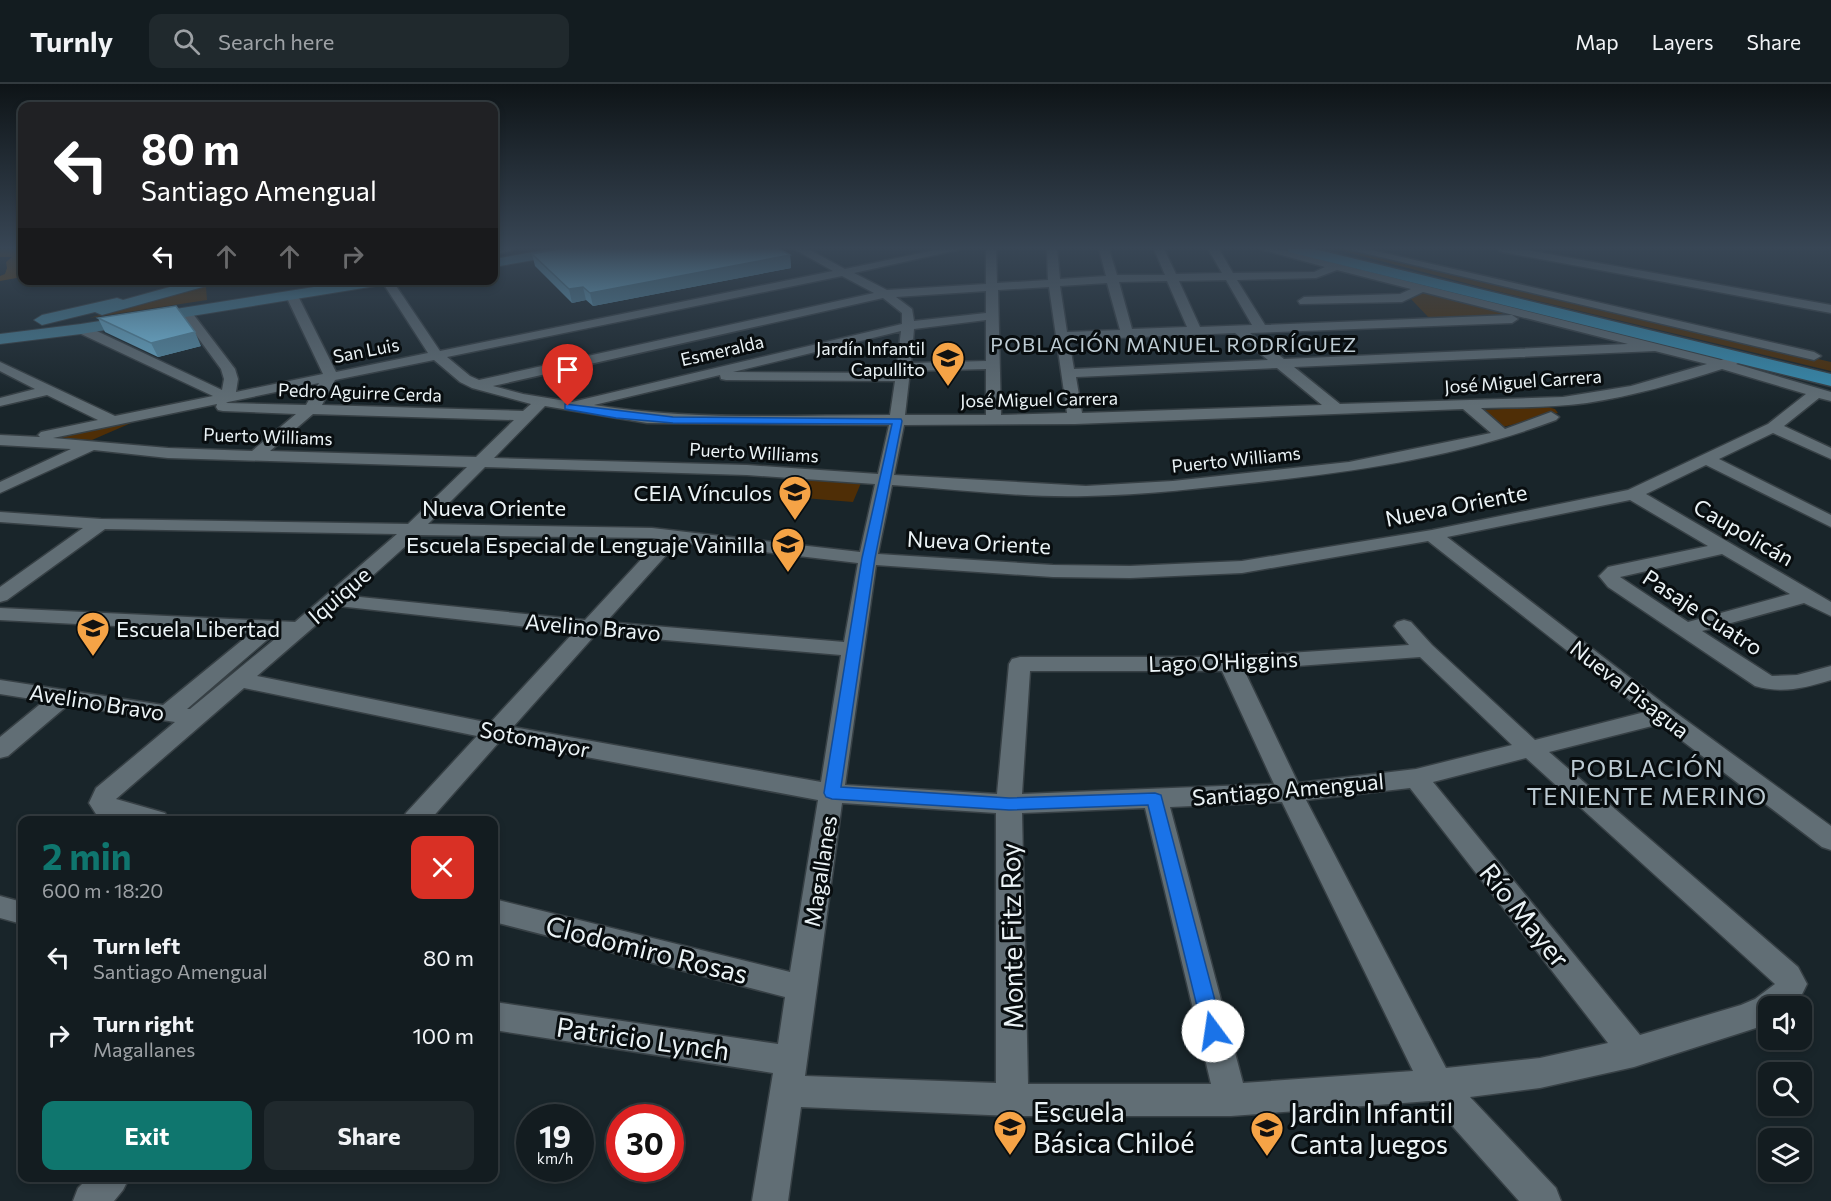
<!DOCTYPE html>
<meta charset="utf-8">
<style>
:root{--surface:#131c20;--page:#20292d;--text:#f1f3f6;--muted:#9da1a5;--line:#323a3e;--accent:#0f766e}
body{margin:0;font-family:Commissioner,sans-serif;background:var(--page);color:var(--text);height:100vh;display:flex;flex-direction:column;font-size:22px;white-space:nowrap}
*{box-sizing:border-box;margin:0}
p{font-size:20px;color:var(--muted)}
.icon{flex:none;width:33px;height:33px;fill:none;stroke:currentColor;stroke-width:2;stroke-linecap:round;stroke-linejoin:round}
.map{position:relative;flex:1;overflow:hidden}
.side{position:absolute;left:18px;top:732px;width:480px;height:366px;display:flex;flex-direction:column;background:var(--surface);border-radius:12px;box-shadow:0 3px 9px #0003,0 0 0 2px var(--line)}
.side>*{flex:none}
.guide{position:absolute;left:18px;top:18px;width:480px;height:183px;border-radius:12px;box-shadow:0 3px 9px #0003,0 0 0 2px var(--line);background:#202124;color:#fff;overflow:hidden}
.buttons{position:absolute;left:1758px;top:912px;display:grid;gap:12px}
.buttons a{display:grid;place-items:center;width:54px;height:54px;border-radius:12px;background:var(--surface);box-shadow:0 3px 9px #0003,0 0 0 2px var(--line);font-size:30px}
.speed{position:absolute;left:516px;top:1020px;display:flex;gap:12px;font-size:30px;font-weight:700;text-align:center}
.speed>*{display:grid;place-content:center;width:78px;height:78px;border-radius:50%;background:var(--surface);box-shadow:0 3px 9px #0003,0 0 0 2px var(--line);line-height:1}
.speed small{font-size:15px;font-weight:400}
.speed .limit{border:9px solid #d22;background:#fff;color:#111}
.pin{position:absolute;display:grid;place-items:center;width:51px;height:51px;color:#fff;margin:-62px -26px;border-radius:50% 50% 50% 0;rotate:-45deg;box-shadow:0 0 6px #0007}
.pin .icon{rotate:45deg}
.me{position:absolute;width:66px;margin:-33px;rotate:346deg;stroke-linejoin:round;filter:drop-shadow(0 0 4px #0008)}
.turn{display:flex;align-items:center;gap:21px;height:126px;padding:0 24px;font-size:27px}
.turn .icon{width:78px;height:78px;stroke-width:2.5}
.turn b{display:block;font-size:42px;line-height:51px}
.lanes{display:flex;align-items:center;height:57px;padding:0 24px;background:#0003;justify-content:center;gap:30px;direction:ltr}
.lanes .off{opacity:.35}
.round{display:grid;place-items:center;flex:none;width:63px;height:63px;border-radius:12px;background:var(--page)}
.headline{display:flex;align-items:center;justify-content:space-between;height:102px;padding:0 24px}
h1{font-size:36px;font-weight:700;line-height:45px;color:var(--accent)}
.cta{display:flex;gap:12px;margin-top:auto;padding:12px 24px}
.cta a{flex:1;height:69px;border-radius:12px;background:var(--accent);color:#fff;font-size:24px;font-weight:700;line-height:69px;text-align:center}
.cta a+a{background:var(--page);color:var(--text)}
ul{padding:0;list-style:none}
li{display:flex;align-items:center;gap:18px;height:78px;padding:0 24px}
li div{flex:1}
li b{display:block;font-size:22px}
li em{font-style:normal}
header{display:flex;align-items:center;gap:36px;box-sizing:border-box;height:84px;padding:0 30px;background:var(--surface);border-bottom:2px solid var(--line)}
header strong{font-size:28px}
nav{display:flex;gap:33px;margin-inline-start:auto;font-size:21px}
.search{width:420px;height:54px;background:var(--page);display:flex;align-items:center;gap:15px;box-sizing:border-box;padding:0 21px;border-radius:12px;color:var(--muted);font-size:22px}
.map>svg:first-child{display:block}
.green{fill:#4f2e06}
.forest{fill:#724303}
.lines{fill:none;stroke-linecap:round;stroke-linejoin:round}
.minor-casing{stroke:#374045;stroke-width:3}
.major-casing{stroke:#374045;stroke-width:2}
.highway-casing{stroke:#374045;stroke-width:3}
.minor{fill:#616e75;fill-rule:evenodd}
.major{fill:#488199;fill-rule:evenodd}
.highway{fill:#378db1;fill-rule:evenodd}
.wall{fill:#6db2d2}
.shaded-wall{fill:#5991ab}
.building{fill:#7fcff4;stroke:#5991ab;stroke-width:1.5}
.route{fill:#1a73e8;stroke:#114b97;stroke-width:1.5}
.labels{text-anchor:middle;dominant-baseline:central;stroke-width:6;stroke-linejoin:round;paint-order:stroke}
.far-poi-label{font-size:18px;fill:#ebf3f6;stroke:#080d0f;text-anchor:end}
.far-street-label{font-size:18px;fill:#ebf3f6;stroke:#080d0f}
.far-neighbourhood-label{font-size:20px;letter-spacing:1.5px;fill:#bdcbd3;stroke:#080d0f}
.poi-label{font-size:22px;fill:#ebf3f6;stroke:#080d0f;text-anchor:end}
.street-label{font-size:22px;fill:#ebf3f6;stroke:#080d0f}
.neighbourhood-label{font-size:24px;letter-spacing:1.5px;fill:#bdcbd3;stroke:#080d0f}
.near-street-label{font-size:27px;fill:#ebf3f6;stroke:#080d0f}
.near-poi-label{font-size:27px;fill:#ebf3f6;stroke:#080d0f;text-anchor:start}
</style>
<header>
<strong>Turnly</strong>
<div class="search"><svg class="icon" aria-label="search" viewBox="0 0 24 24"><circle cx="10" cy="10" r="6"/><path d="M15 15l6 6"/></svg>Search here</div>
<nav><a>Map</a><a>Layers</a><a>Share</a></nav>
</header>
<div class="map">
<svg width="1831" height="1117" viewBox="0 0 1831 1117">
<rect width="100%" height="100%" fill="#19252a"/>
<path class="green" d="M 1335,165 L 1346,165 L 1831,278 L 1831,287 L 1496,207 Z
M 200,203 L 206,203 L 207,216 L 89,234 Z
M 1424,207 L 1517,231 L 1431,236 L 1410,214 Z
M 1548,323 L 1555,325 L 1558,329 L 1503,343 L 1499,342 L 1481,326 Z
M 138,336 L 92,356 L 52,353 Z
M 800,394 L 861,399 L 853,418 L 791,413 Z"/>
<path class="forest" d="M 0,165 L 22,165 L 22,193 L 0,197 L 0,192 L 5,190 L 7,184 L 6,178 L 12,173 L 0,173 Z"/>
<g class="lines">
<defs>
<path id="minor" d="M 494,165 L 515,165 L 494,171 Z
M 794,165 L 808,165 L 845,185 L 940,165 L 962,165 L 854,189 L 887,206 L 986,200 L 986,165 L 996,165 L 997,199 L 1048,196 L 1047,165 L 1057,165 L 1060,195 L 1106,192 L 1099,165 L 1109,165 L 1117,191 L 1165,191 L 1154,165 L 1164,165 L 1176,190 L 1222,189 L 1208,165 L 1219,165 L 1233,189 L 1314,188 L 1325,183 L 1260,165 L 1279,165 L 1721,276 L 1741,270 L 1746,271 L 1748,274 L 1736,280 L 1831,308 L 1831,317 L 1819,314 L 1784,342 L 1831,364 L 1831,375 L 1773,349 L 1719,375 L 1831,431 L 1831,443 L 1706,381 L 1646,410 L 1831,518 L 1831,532 L 1804,519 L 1702,547 L 1772,592 L 1797,591 L 1831,582 L 1831,596 C 1804,604 1783,610 1755,602 L 1608,503 L 1599,492 L 1608,483 L 1708,462 L 1630,416 L 1447,453 L 1672,626 L 1831,742 L 1831,766 L 1822,763 L 1660,640 L 1549,668 L 1798,883 L 1807,900 C 1796,924 1794,922 1768,922 L 1768,938 L 1756,944 L 1634,983 L 1540,1004 L 1470,1013 L 1556,1104 L 1561,1117 L 1519,1117 L 1430,1017 L 1231,1032 L 1012,1032 L 801,1023 L 788,1117 L 752,1117 L 773,989 L 494,946 L 494,918 L 778,960 L 785,913 L 494,838 L 494,815 L 790,888 L 818,716 L 500,657 L 430,736 L 402,736 L 406,729 L 477,652 L 244,604 L 116,715 L 165,729 L 169,736 L 121,736 L 96,730 L 89,719 L 96,704 L 175,638 L 68,621 L 8,672 L 0,674 L 0,653 L 44,617 L 0,610 L 0,596 L 163,621 L 251,549 L 0,536 L 0,524 L 295,538 L 397,450 L 105,445 L 7,516 L 0,518 L 0,503 L 83,444 L 0,438 L 0,428 L 101,435 L 408,440 L 467,383 L 168,374 L 94,366 L 0,409 L 0,398 L 71,365 L 0,361 L 0,351 L 40,353 L 38,351 L 41,348 L 98,336 L 47,311 L 0,322 L 0,314 L 35,305 L 0,287 L 0,278 L 115,332 L 213,312 L 79,249 L 57,251 L 56,248 L 57,245 L 86,242 L 222,306 L 224,295 L 221,285 L 180,229 L 186,225 L 190,226 L 235,285 L 238,295 L 236,308 L 323,290 L 286,212 L 288,209 L 292,208 L 298,212 L 336,288 L 428,269 L 381,196 L 392,196 L 440,267 L 833,187 ZM 1337,186 L 1411,205 L 1400,210 L 1304,213 L 1298,217 L 1300,220 L 1402,218 L 1423,208 L 1628,260 L 1284,275 L 1250,249 L 1512,239 L 1518,235 L 1512,231 L 1265,241 L 1237,196 L 1316,194 ZM 842,192 L 874,209 L 479,296 L 470,292 L 447,273 ZM 1226,196 L 1252,241 L 1200,243 L 1179,197 ZM 1167,197 L 1187,243 L 1132,245 L 1119,198 ZM 1107,199 L 1120,246 L 1067,248 L 1060,202 ZM 1049,203 L 1067,329 L 1001,331 L 998,206 ZM 986,207 L 986,229 L 914,237 L 912,225 L 896,213 ZM 883,214 L 902,229 L 902,240 L 572,318 L 523,310 L 493,302 ZM 986,236 L 986,277 L 911,279 L 914,245 ZM 901,247 L 896,289 L 733,288 ZM 1235,249 L 1268,276 L 1074,285 L 1069,256 ZM 1655,267 L 1707,280 L 1631,302 L 1563,313 L 1340,320 L 1294,283 ZM 434,276 L 460,298 L 472,304 L 531,320 L 523,327 L 322,321 L 335,296 ZM 1277,284 L 1322,321 L 1082,329 L 1076,293 ZM 986,285 L 986,331 L 905,331 L 910,287 ZM 1722,285 L 1806,310 L 1768,340 L 1628,406 L 1432,446 L 1242,477 L 1130,482 L 1053,481 L 878,470 L 892,401 C 956,405 1022,414 1087,412 C 1145,411 1202,404 1259,398 C 1360,387 1461,372 1556,336 L 1559,333 L 1551,328 L 1505,345 L 1481,324 C 1516,323 1552,324 1587,319 C 1633,312 1678,299 1722,285 ZM 720,291 L 721,295 L 726,296 L 895,297 L 890,331 C 791,331 692,337 594,321 ZM 319,299 L 306,321 L 226,319 L 228,318 ZM 217,320 L 216,323 L 218,326 L 223,327 L 296,330 L 252,367 L 168,364 L 53,354 ZM 545,322 L 647,339 L 889,341 L 878,390 L 747,381 L 494,374 ZM 1463,325 L 1491,349 L 1349,378 L 1173,397 L 1086,402 L 894,391 L 904,341 L 1075,340 ZM 313,330 L 514,336 L 476,373 L 270,367 ZM 485,383 L 747,391 L 875,400 L 860,468 L 652,444 L 428,440 ZM 418,451 L 652,454 L 660,455 L 585,536 L 350,512 ZM 1428,457 L 1645,628 L 1535,656 L 1432,561 L 1411,538 L 1404,536 L 1397,538 L 1394,542 L 1409,561 L 1230,573 L 1020,573 L 1012,575 L 1009,580 L 997,710 L 845,701 L 876,481 L 1053,493 L 1130,494 L 1242,489 ZM 678,458 L 858,479 L 844,558 L 606,538 ZM 1722,470 L 1790,510 L 1688,538 L 1620,493 ZM 338,522 L 574,548 L 490,639 L 257,592 ZM 274,550 L 281,550 L 190,625 L 187,625 ZM 596,550 L 841,571 L 821,698 L 513,643 ZM 1420,573 L 1512,661 L 1416,685 L 1298,699 L 1244,586 ZM 1030,587 L 1222,587 L 1274,700 L 1022,710 ZM 1526,674 L 1775,900 L 1755,915 L 1741,921 L 1640,951 L 1433,698 ZM 1410,704 L 1608,959 L 1540,974 L 1446,984 L 1306,716 ZM 1282,718 L 1413,987 L 1243,999 L 1170,723 ZM 842,719 L 996,729 L 996,999 L 805,992 ZM 1145,724 L 1211,1000 L 1028,1000 L 1022,729 Z
M 1347,165 L 1367,165 L 1814,268 L 1821,272 L 1814,276 Z
M 1497,165 L 1521,165 L 1831,221 L 1831,229 L 1502,168 Z
M 0,812 L 22,818 L 22,840 L 0,834 Z
M 88,1094 L 129,1094 L 123,1106 L 114,1117 L 73,1117 L 78,1104 Z"/>
<path id="major" d="M 550,165 L 580,165 L 574,169 L 494,183 L 494,175 Z
M 195,196 L 219,196 L 217,199 L 102,231 L 95,228 L 42,241 L 34,236 L 42,231 L 117,214 L 123,216 Z
M 358,196 L 395,196 L 388,200 L 81,250 L 0,260 L 0,250 L 81,240 Z"/>
<path id="highway" d="M 1287,165 L 1314,165 L 1831,290 L 1831,302 L 1289,168 Z"/>
</defs>
<use href="#minor" class="minor-casing"/>
<use href="#major" class="major-casing"/>
<use href="#highway" class="highway-casing"/>
<use href="#minor" class="minor"/>
<use href="#major" class="major"/>
<use href="#highway" class="highway"/>
</g>
<path class="wall" d="M 532,170 L 790,171 L 791,184 L 593,222 L 586,216 L 572,219 L 535,182 Z
M 98,234 L 201,262 L 158,273 L 105,248 Z"/>
<path class="shaded-wall" d="M 790,171 L 791,184 L 593,222 L 590,209 Z
M 583,203 L 586,216 L 572,219 L 569,205 Z
M 195,248 L 201,262 L 158,273 L 151,259 Z"/>
<path class="building" d="M 558,165 L 780,165 L 790,171 L 590,209 L 583,203 L 569,205 L 532,170 Z
M 176,222 L 195,248 L 151,259 L 98,234 Z"/>
<linearGradient id="sky" x2="0" y2="1"><stop stop-color="#0e1417"/><stop offset="0.51" stop-color="#384655"/><stop offset="1" stop-color="#384655" stop-opacity="0"/></linearGradient>
<rect width="1831" height="322" fill="url(#sky)"/>
<path class="route" d="M 565,320 L 673,333 L 901,335 L 902,337 L 875,474 L 841,703 L 1009,714 L 1155,709 L 1161,711 L 1223,947 L 1220,953 L 1213,956 L 1206,953 L 1203,947 L 1148,721 L 1009,726 L 832,715 L 826,713 L 824,709 L 862,474 L 892,340 L 673,339 L 616,334 L 565,325 Z"/>
<defs>
<symbol id="school-pin" viewBox="-11 -11 22 30"><path d="M0 17L-7.5 6A9.5 9.5 0 1 1 7.5 6Z" fill="#f5a346" stroke="#080d0f"/><path d="M0-5L7-2L0 1L-7-2ZM-4 1L0 2.5L4 1V4Q0 6-4 4Z" fill="#111"/></symbol>
</defs>
<g fill-rule="evenodd">
<use href="#school-pin" x="929" y="255" width="38" height="52"/>
<use href="#school-pin" x="776" y="389" width="38" height="52"/>
<use href="#school-pin" x="769" y="441" width="38" height="52"/>
<use href="#school-pin" x="74" y="525" width="38" height="52"/>
<use href="#school-pin" x="991" y="1024" width="38" height="52"/>
<use href="#school-pin" x="1248" y="1025" width="38" height="52"/>
</g>
<g class="labels">
<g class="far-poi-label">
<text x="925" y="264">Jardín Infantil<tspan x="925" dy="21">Capullito</tspan></text>
</g>
<g class="far-street-label">
<text transform="translate(366 266) rotate(-11)">San Luis</text>
<text transform="translate(722 266) rotate(-13)">Esmeralda</text>
<text transform="translate(1523 297) rotate(-4)">José Miguel Carrera</text>
<text transform="translate(360 308) rotate(2)">Pedro Aguirre Cerda</text>
<text transform="translate(1039 315) rotate(-1)">José Miguel Carrera</text>
<text transform="translate(268 352) rotate(2)">Puerto Williams</text>
<text transform="translate(754 368) rotate(3)">Puerto Williams</text>
<text transform="translate(1236 375) rotate(-6)">Puerto Williams</text>
</g>
<g class="far-neighbourhood-label">
<text x="1174" y="260">POBLACIÓN MANUEL RODRÍGUEZ</text>
</g>
<g class="poi-label">
<text x="772" y="408">CEIA Vínculos</text>
<text x="765" y="460">Escuela Especial de Lenguaje Vainilla</text>
<text x="116" y="544" text-anchor="start">Escuela Libertad</text>
</g>
<g class="street-label">
<text transform="translate(1456 421) rotate(-11)">Nueva Oriente</text>
<text x="494" y="423">Nueva Oriente</text>
<text transform="translate(1744 448) rotate(30)">Caupolicán</text>
<text transform="translate(979 458) rotate(3)">Nueva Oriente</text>
<text transform="translate(339 511) rotate(-41)">Iquique</text>
<text transform="translate(1703 528) rotate(33)">Pasaje Cuatro</text>
<text transform="translate(593 543) rotate(5)">Avelino Bravo</text>
<text transform="translate(1223 577) rotate(-2)">Lago O'Higgins</text>
<text transform="translate(1630 605) rotate(38)">Nueva Pisagua</text>
<text transform="translate(97 618) rotate(9)">Avelino Bravo</text>
<text transform="translate(535 655) rotate(11)">Sotomayor</text>
<text transform="translate(1288 705) rotate(-5)">Santiago Amengual</text>
<text transform="translate(820 787) rotate(-81)">Magallanes</text>
</g>
<g class="neighbourhood-label">
<text x="1647" y="683">POBLACIÓN<tspan x="1647" dy="28">TENIENTE MERINO</tspan></text>
</g>
<g class="near-street-label">
<text transform="translate(1525 831) rotate(51)">Río Mayer</text>
<text transform="translate(1011 852) rotate(-91)">Monte Fitz Roy</text>
<text transform="translate(647 865) rotate(14)">Clodomiro Rosas</text>
<text transform="translate(643 954) rotate(8)">Patricio Lynch</text>
</g>
<g class="near-poi-label">
<text x="1033" y="1027">Escuela<tspan x="1033" dy="31">Básica Chiloé</tspan></text>
<text x="1290" y="1028">Jardin Infantil<tspan x="1290" dy="31">Canta Juegos</tspan></text>
</g>
</g>
</svg>
<div class="buttons">
<a><svg class="icon" aria-label="sound" viewBox="0 0 24 24"><path d="M4 9h4l5-4v14l-5-4H4zM17 9q2 3 0 6"/></svg></a>
<a><svg class="icon" aria-label="search" viewBox="0 0 24 24"><circle cx="10" cy="10" r="6"/><path d="M15 15l6 6"/></svg></a>
<a><svg class="icon" aria-label="layers" viewBox="0 0 24 24"><path d="M12 4l9 5-9 5-9-5zM3 14l9 5 9-5"/></svg></a>
</div>
<div class="speed"><div>19<small>km/h</small></div><div class="limit">30</div></div>
<div class="pin" style="left:568px;top:322px;background:#d93025"><svg class="icon" aria-label="arrive" viewBox="0 0 24 24"><path d="M6 21V4h12l-3 4 3 4H6"/></svg></div>
<svg class="me" style="left:1213px;top:947px" viewBox="-20 -20 40 40"><circle r="19" fill="#fff"/><path d="M0-13L10 11 0 6-10 11z" fill="#1a73e8"/></svg>
<div class="guide">
<div class="turn"><svg class="icon" aria-label="left" viewBox="0 0 24 24"><path d="M17 20v-9H6M10 6l-5 5 5 5"/></svg><div><b>80 m</b>Santiago Amengual</div></div>
<div class="lanes"><svg class="icon" aria-label="left" viewBox="0 0 24 24"><path d="M17 20v-9H6M10 6l-5 5 5 5"/></svg><svg class="icon off" aria-label="ahead" viewBox="0 0 24 24"><path d="M12 20V5M6 11l6-6 6 6"/></svg><svg class="icon off" aria-label="ahead" viewBox="0 0 24 24"><path d="M12 20V5M6 11l6-6 6 6"/></svg><svg class="icon off" aria-label="right" viewBox="0 0 24 24"><path d="M7 20v-9h11M14 6l5 5-5 5"/></svg></div>
</div>
<section class="side">
<div class="headline"><div><h1>2 min</h1><p>600 m · 18:20</p></div><a class="round" style="background:#d93025;color:#fff"><svg class="icon" aria-label="close" viewBox="0 0 24 24"><path d="M6 6l12 12M18 6L6 18"/></svg></a></div>
<ul>
<li><svg class="icon" aria-label="left" viewBox="0 0 24 24"><path d="M17 20v-9H6M10 6l-5 5 5 5"/></svg><div><b>Turn left</b><p>Santiago Amengual</p></div><em>80 m</em></li>
<li><svg class="icon" aria-label="right" viewBox="0 0 24 24"><path d="M7 20v-9h11M14 6l5 5-5 5"/></svg><div><b>Turn right</b><p>Magallanes</p></div><em>100 m</em></li>
</ul>
<div class="cta"><a>Exit</a><a>Share</a></div>
</section>
</div>
